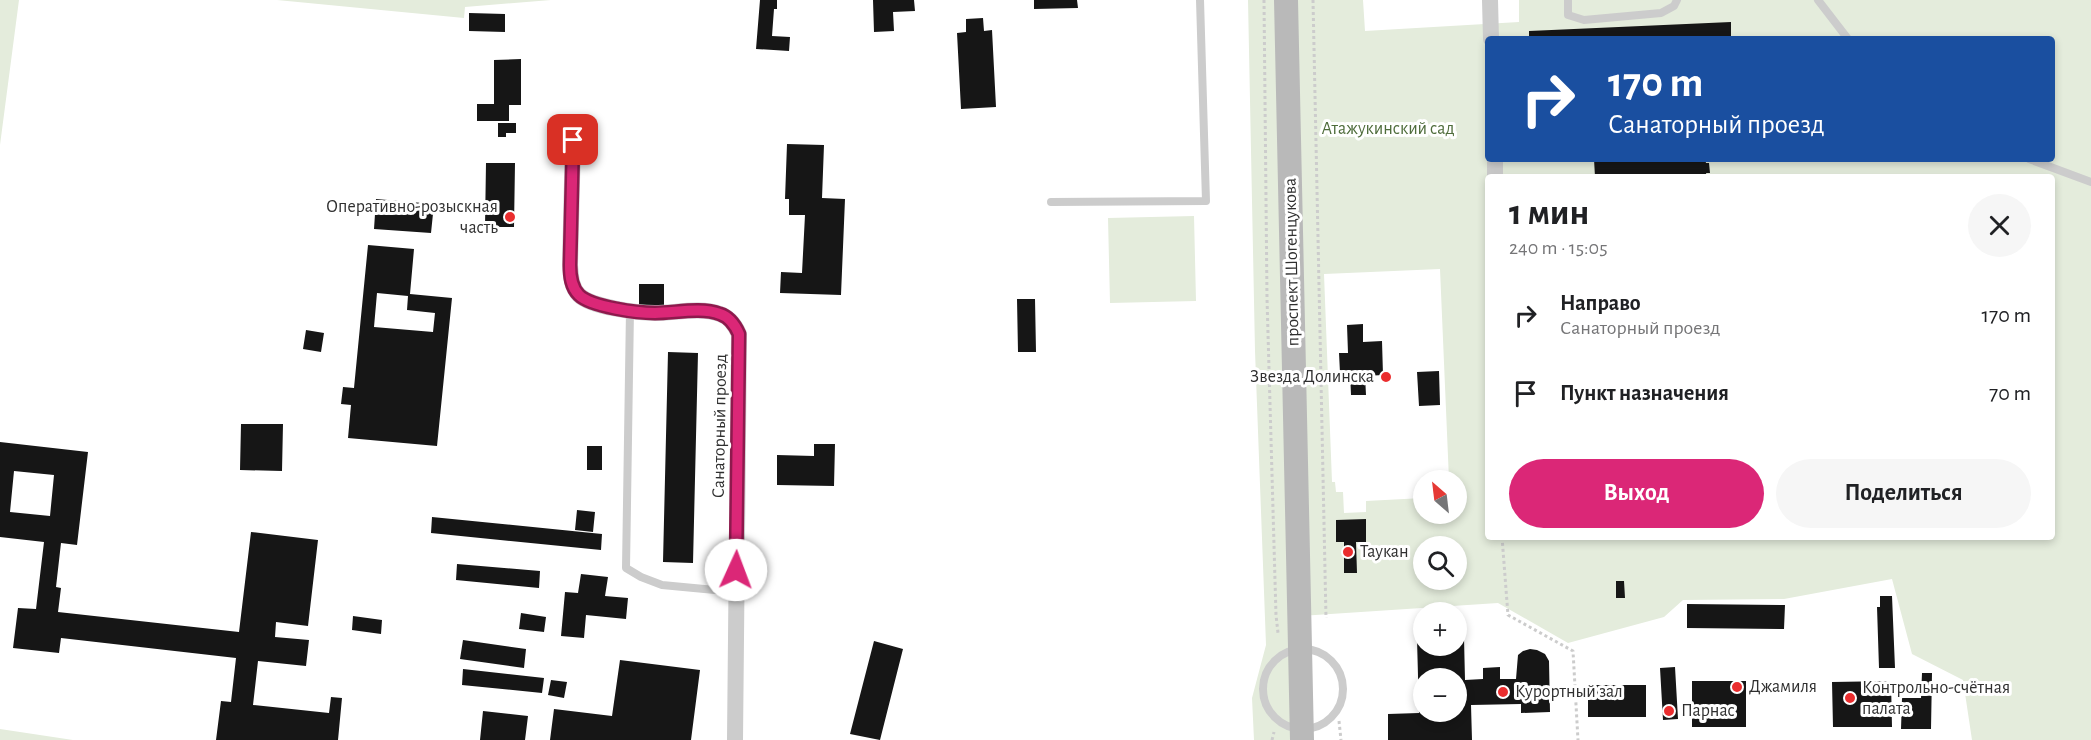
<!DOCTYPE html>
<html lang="ru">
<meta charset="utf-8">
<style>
:root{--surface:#fff;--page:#f6f6f6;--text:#202124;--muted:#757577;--accent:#db2777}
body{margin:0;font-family:"Alegreya Sans",sans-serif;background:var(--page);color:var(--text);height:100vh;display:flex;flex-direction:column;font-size:22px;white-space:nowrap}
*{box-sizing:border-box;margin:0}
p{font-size:20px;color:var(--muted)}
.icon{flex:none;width:33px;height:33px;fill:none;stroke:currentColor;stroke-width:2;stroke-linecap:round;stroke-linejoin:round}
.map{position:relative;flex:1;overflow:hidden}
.side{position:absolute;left:1485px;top:174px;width:570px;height:366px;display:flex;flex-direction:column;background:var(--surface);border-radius:6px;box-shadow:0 3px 9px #0003}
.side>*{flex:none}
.top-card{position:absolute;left:1485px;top:36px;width:570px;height:126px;border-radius:6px;box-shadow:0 3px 9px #0003;background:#1a4fa0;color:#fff;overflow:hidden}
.needle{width:39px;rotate:332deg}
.controls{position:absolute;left:1413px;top:470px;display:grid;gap:12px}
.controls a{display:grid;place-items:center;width:54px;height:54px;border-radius:50%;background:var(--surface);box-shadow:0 3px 9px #0003;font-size:30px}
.pin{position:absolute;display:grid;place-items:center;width:51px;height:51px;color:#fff;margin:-26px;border-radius:12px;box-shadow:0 3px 9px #0006}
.me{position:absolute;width:66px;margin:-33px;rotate:2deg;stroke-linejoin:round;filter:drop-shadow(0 0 4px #0008)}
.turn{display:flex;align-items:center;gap:21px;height:126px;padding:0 24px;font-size:27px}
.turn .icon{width:78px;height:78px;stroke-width:2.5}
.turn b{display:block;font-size:42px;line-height:51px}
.round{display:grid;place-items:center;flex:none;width:63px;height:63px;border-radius:32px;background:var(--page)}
.overview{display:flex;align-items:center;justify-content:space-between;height:102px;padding:0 24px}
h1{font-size:36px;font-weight:600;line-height:45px}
.button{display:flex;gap:12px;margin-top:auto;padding:12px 24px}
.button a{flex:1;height:69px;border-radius:36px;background:var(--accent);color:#fff;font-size:24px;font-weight:600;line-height:69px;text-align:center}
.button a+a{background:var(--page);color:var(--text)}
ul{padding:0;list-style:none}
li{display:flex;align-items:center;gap:18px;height:78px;padding:0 24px}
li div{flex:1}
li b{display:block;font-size:22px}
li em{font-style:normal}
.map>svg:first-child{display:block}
.green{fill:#e4ecdc;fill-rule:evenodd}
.building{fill:#161616;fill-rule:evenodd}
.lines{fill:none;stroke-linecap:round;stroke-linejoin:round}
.path{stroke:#ccc;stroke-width:3;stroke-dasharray:3 3;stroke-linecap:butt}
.lane{stroke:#ccc;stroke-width:8}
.street{stroke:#ccc;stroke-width:16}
.secondary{stroke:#b9b9b9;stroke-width:24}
.route-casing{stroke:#8e194d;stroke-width:15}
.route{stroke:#db2777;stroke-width:10}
.poi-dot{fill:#ea2d2e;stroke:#fff;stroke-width:2}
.labels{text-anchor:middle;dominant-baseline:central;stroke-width:6;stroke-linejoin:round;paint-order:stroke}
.park-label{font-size:18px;fill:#4e6c3b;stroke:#fff}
.poi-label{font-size:18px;fill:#2f2f2f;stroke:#fff;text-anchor:start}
.street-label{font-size:18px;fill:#2f2f2f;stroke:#fff}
</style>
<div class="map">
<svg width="2091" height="740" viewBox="0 0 2091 740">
<rect width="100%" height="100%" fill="#fff"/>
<path class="green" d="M 0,0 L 19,0 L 0,145 Z
M 277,0 L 551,0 L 465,7 L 464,18 Z
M 1248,0 L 1363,0 L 1365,31 L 1519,22 L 1519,0 L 2091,0 L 2091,740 L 1972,740 L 1963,680 L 1912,654 L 1892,579 L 1784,599 L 1683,600 L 1664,617 L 1568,643 L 1498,603 L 1300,616 L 1302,740 L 1254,740 L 1252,698 L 1266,645 L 1255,351 ZM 1488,39 L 2052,39 L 2052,159 L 1488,159 ZM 1488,177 L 2052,177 L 2052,537 L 1488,537 ZM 1440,269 L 1449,480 L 1456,480 L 1456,513 L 1424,513 L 1423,498 L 1366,501 L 1366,512 L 1344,513 L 1343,492 L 1336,492 L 1335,482 L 1332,482 L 1324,274 ZM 1424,546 L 1456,546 L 1456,579 L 1424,579 Z
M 1194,216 L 1196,301 L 1110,303 L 1108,218 Z
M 0,729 L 73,740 L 0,740 Z"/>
<path class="building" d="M 760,0 L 777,0 L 777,9 L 774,9 L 772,36 L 790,37 L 789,51 L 756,49 Z
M 873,0 L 914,0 L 915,11 L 893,12 L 894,31 L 874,32 Z
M 1034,0 L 1077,0 L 1078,8 L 1034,9 Z
M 469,13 L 505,14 L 505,32 L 469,31 Z
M 983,18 L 984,31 L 992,30 L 996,107 L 961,109 L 957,33 L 966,32 L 966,19 Z
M 1731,22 L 1731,39 L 1529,39 L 1529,31 Z
M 521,59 L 521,105 L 509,105 L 509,121 L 477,121 L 477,104 L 494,104 L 494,60 Z
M 498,123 L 516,123 L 516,133 L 506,133 L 506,137 L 498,137 Z
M 787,144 L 824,145 L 822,198 L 845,199 L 841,295 L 780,293 L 781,272 L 802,273 L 805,215 L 789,215 L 789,199 L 785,199 Z
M 1594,159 L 1705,159 L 1706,163 L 1709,163 L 1710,173 L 1706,173 L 1707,177 L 1595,177 Z
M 486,163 L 515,163 L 514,227 L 485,227 Z
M 376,199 L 434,204 L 431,233 L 374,229 Z
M 368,245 L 414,249 L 410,294 L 452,298 L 437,446 L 348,438 L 351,405 L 341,404 L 343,387 L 354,388 ZM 377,293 L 408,296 L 407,310 L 435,313 L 433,332 L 374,327 Z
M 639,284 L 664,284 L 664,308 L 639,307 Z
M 1017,299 L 1035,299 L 1036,352 L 1018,352 Z
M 1363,324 L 1363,342 L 1382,341 L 1383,375 L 1365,376 L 1366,395 L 1351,395 L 1350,372 L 1340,373 L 1339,353 L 1348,353 L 1347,325 Z
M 306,330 L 324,333 L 321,352 L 303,349 Z
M 668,352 L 698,353 L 693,563 L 663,562 Z
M 1439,371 L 1440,405 L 1419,406 L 1417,372 Z
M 241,424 L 283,424 L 282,471 L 240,470 Z
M 0,442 L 88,452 L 77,545 L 61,543 L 56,587 L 61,588 L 58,612 L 239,632 L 251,532 L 318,540 L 308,626 L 276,622 L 275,637 L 309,640 L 306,666 L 258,661 L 253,705 L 329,713 L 331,697 L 342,698 L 338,740 L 216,740 L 221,701 L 231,702 L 236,658 L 61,638 L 59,653 L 13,648 L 18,608 L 36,609 L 44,542 L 0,537 ZM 14,471 L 54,475 L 50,516 L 10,512 Z
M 814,444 L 835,444 L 834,486 L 777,485 L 777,455 L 814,456 Z
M 587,446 L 602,446 L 602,470 L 587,470 Z
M 577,510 L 595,512 L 593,532 L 575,530 Z
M 432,517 L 602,534 L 601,550 L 431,533 Z
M 1366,519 L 1366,542 L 1356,542 L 1357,573 L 1344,573 L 1344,542 L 1336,542 L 1336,520 Z
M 457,564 L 540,571 L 539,588 L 456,580 Z
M 581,574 L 608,577 L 605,596 L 628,598 L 626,619 L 586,615 L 584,638 L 561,636 L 565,592 L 578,593 Z
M 1616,581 L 1624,581 L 1625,598 L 1616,598 Z
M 1880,596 L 1892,596 L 1895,668 L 1879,668 L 1877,607 L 1880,607 Z
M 1687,604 L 1785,605 L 1784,629 L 1687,628 Z
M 521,613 L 546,617 L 544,632 L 519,629 Z
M 353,616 L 382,620 L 381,634 L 352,630 Z
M 1464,638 L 1465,680 L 1483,679 L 1483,668 L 1500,667 L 1500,679 L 1516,679 L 1518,655 L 1523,651 L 1530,649 L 1537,650 L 1545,654 L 1549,661 L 1550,712 L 1521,713 L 1521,704 L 1471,705 L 1472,740 L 1388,740 L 1388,714 L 1419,713 L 1417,639 L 1424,639 L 1424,645 L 1456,645 L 1456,639 ZM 1424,678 L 1456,678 L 1456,711 L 1424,711 Z
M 463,640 L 526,649 L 524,668 L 460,659 Z
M 874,641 L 903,649 L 880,740 L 850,734 Z
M 620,660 L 700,670 L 691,740 L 550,740 L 554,709 L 612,716 Z
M 1675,667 L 1678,719 L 1663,720 L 1660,668 Z
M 463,669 L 544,678 L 542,693 L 462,685 Z
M 1922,673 L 1932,673 L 1931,729 L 1901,729 L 1902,698 L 1921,698 Z
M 551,680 L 567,682 L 564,698 L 548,695 Z
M 1692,681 L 1746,681 L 1746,727 L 1692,727 Z
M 1891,681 L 1892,727 L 1833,727 L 1832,682 Z
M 1588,685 L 1646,685 L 1646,717 L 1588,717 Z
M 483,711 L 528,716 L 525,740 L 480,740 Z"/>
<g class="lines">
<path class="path" d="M 1264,0 L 1267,298 L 1276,615 L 1278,633
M 1313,0 L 1326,618
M 1502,537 L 1508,615 L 1573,651 L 1578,740
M 1339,721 L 1341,740
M 1272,740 L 1274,732"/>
<path class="lane" d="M 1568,0 L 1568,15 L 1584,20 L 1661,13 L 1674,6 L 1677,0
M 1818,0 L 1848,39
M 2029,159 L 2091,182
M 1051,202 L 1206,201 L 1200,0
M 630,310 L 626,568 L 641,577 L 662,585 L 736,592
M1263 689a40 40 0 1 1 80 0a40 40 0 1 1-80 0Z"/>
<path class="street" d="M 1490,0 L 1491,39
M 573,140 L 570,265 C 571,276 571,287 579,295 C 591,307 638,313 655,313 C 675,313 700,307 720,314 C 729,317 735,325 739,334 L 735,740
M 1495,159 L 1495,177"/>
<path class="secondary" d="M 1286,0 L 1302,740"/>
</g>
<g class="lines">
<defs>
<path id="route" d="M 573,140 L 570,265 C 570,276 571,287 579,295 C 591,307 638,313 655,313 C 675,313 701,307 720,314 C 730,317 735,325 739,334 L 736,570"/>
</defs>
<use href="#route" class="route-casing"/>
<use href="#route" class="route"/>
</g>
<g class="poi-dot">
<circle cx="510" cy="217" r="6"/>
<circle cx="1386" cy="377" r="6"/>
<circle cx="1348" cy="552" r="6"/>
<circle cx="1737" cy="687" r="6"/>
<circle cx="1503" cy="692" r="6"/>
<circle cx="1850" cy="698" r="6"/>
<circle cx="1669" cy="711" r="6"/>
</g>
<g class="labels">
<g class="park-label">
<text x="1388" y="129">Атажукинский сад</text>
</g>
<g class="poi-label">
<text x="498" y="207" text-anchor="end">Оперативно-розыскная<tspan x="498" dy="21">часть</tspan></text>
<text x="1374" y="377" text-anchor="end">Звезда Долинска</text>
<text x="1360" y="552">Таукан</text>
<text x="1749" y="687">Джамиля</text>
<text x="1862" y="688">Контрольно-счётная<tspan x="1862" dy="21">палата</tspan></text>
<text x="1515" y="692">Курортный зал</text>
<text x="1681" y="711">Парнас</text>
</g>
<g class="street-label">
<text transform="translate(1292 262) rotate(-91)">проспект Шогенцукова</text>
<text transform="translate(720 426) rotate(-89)">Санаторный проезд</text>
</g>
</g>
</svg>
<div class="controls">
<a><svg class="needle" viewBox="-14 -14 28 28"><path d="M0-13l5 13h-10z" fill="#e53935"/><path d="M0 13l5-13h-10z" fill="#757577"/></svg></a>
<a><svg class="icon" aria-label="search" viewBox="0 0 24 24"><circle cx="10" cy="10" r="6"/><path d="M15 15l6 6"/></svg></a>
<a>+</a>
<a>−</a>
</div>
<div class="pin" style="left:573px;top:140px;background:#d93025"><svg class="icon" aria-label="arrive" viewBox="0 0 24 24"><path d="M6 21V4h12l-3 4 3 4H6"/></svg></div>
<svg class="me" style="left:736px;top:570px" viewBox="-20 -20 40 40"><circle r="19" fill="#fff"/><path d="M0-13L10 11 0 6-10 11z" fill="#db2777"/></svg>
<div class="top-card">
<div class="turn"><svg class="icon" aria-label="right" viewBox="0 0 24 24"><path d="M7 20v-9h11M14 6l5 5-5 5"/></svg><div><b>170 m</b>Санаторный проезд</div></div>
</div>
<section class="side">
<div class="overview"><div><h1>1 мин</h1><p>240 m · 15:05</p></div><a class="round"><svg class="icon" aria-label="close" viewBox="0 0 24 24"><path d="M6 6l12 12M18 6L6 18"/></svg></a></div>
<ul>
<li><svg class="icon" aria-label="right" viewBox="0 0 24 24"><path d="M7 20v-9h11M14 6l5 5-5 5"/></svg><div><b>Направо</b><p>Санаторный проезд</p></div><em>170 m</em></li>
<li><svg class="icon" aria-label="arrive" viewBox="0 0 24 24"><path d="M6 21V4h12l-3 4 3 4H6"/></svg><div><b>Пункт назначения</b></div><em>70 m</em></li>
</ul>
<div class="button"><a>Выход</a><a>Поделиться</a></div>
</section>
</div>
